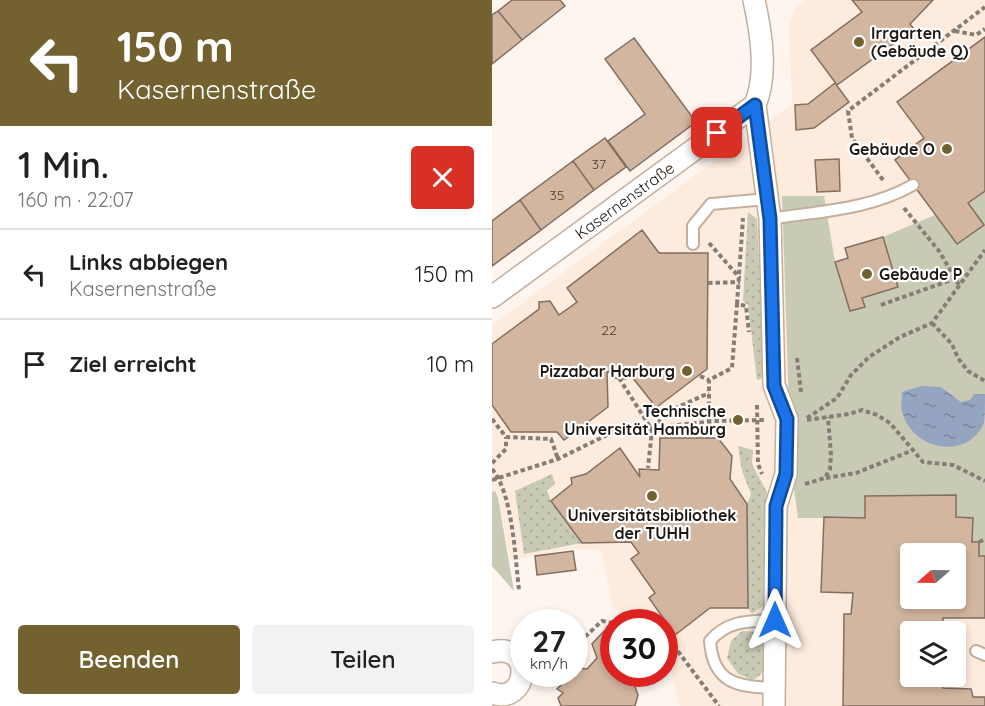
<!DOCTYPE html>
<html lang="de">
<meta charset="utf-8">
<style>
:root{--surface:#fff;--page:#f2f2f2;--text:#202124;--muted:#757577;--line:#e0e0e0;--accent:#736130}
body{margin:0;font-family:Quicksand,sans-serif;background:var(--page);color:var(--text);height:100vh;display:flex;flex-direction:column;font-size:22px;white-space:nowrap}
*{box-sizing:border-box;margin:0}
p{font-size:20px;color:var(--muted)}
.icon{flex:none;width:33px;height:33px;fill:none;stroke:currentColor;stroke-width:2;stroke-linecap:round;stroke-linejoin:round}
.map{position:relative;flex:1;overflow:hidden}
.side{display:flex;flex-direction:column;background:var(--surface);width:492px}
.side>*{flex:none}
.guide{background:#736130;color:#fff;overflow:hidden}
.needle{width:39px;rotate:250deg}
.controls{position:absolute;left:408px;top:543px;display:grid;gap:12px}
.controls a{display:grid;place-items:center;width:66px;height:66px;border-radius:6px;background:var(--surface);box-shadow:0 3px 9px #0003;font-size:30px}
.speed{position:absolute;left:18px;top:609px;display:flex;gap:12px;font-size:30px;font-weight:700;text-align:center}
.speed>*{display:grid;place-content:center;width:78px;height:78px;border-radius:50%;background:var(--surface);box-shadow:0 3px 9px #0003;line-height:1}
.speed small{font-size:15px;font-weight:400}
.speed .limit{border:9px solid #d22;background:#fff;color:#111}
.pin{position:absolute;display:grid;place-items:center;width:51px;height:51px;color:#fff;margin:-26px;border-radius:12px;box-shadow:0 3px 9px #0006}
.me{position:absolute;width:66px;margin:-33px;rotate:0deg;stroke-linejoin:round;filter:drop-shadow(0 0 4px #0008)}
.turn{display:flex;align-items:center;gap:21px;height:126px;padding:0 18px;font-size:27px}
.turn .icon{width:78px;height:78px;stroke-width:2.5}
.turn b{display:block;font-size:42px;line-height:51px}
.round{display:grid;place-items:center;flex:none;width:63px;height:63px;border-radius:6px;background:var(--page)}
.head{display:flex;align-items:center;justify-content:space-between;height:102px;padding:0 18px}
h1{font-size:36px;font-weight:600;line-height:45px}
.action{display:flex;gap:12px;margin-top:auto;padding:12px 18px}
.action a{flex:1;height:69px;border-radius:6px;background:var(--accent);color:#fff;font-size:24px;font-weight:600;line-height:69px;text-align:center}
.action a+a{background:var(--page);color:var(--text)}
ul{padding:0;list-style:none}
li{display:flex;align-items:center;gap:18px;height:90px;padding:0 18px;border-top:2px solid var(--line)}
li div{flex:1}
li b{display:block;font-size:22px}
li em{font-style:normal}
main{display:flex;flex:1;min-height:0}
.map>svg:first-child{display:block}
.built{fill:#fdebdd;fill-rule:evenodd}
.grass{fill:url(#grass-dots)}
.park{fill:#c9cab4}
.water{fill:url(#water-ripples)}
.building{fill:#d2b6a0;stroke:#836e5f;stroke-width:1.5;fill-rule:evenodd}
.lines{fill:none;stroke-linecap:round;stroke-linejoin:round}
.service-casing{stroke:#c4ae9e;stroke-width:14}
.minor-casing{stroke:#c4ae9e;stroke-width:24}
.path{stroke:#867d77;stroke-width:4;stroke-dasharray:4.5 3;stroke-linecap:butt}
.service{stroke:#fff;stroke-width:10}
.minor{stroke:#fff;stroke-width:21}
.route-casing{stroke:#114b97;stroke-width:15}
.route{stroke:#1a73e8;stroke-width:10}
.poi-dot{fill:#736130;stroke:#fff;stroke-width:2}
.labels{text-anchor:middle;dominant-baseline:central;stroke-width:4.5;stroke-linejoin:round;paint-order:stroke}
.number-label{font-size:14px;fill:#4b3e34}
.poi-label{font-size:16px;font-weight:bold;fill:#1e1610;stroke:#fff;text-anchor:end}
.street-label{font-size:16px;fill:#1e1610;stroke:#fff}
</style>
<main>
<section class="side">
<div class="guide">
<div class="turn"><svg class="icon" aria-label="left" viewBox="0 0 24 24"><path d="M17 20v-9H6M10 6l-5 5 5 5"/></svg><div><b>150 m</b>Kasernenstraße</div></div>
</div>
<div class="head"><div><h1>1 Min.</h1><p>160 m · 22:07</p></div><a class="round" style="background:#d93025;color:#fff"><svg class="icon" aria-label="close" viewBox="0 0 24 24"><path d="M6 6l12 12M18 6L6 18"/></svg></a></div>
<ul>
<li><svg class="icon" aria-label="left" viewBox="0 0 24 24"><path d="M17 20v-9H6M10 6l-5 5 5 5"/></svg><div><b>Links abbiegen</b><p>Kasernenstraße</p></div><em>150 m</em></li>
<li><svg class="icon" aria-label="arrive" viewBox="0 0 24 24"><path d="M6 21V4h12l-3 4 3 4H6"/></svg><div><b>Ziel erreicht</b></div><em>10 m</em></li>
</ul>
<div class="action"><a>Beenden</a><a>Teilen</a></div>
</section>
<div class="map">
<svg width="493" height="706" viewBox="0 0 493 706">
<defs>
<pattern id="grass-dots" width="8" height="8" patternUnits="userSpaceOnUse" patternTransform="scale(1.5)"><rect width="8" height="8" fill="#c9cab4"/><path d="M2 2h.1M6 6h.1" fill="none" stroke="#acad9a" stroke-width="1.8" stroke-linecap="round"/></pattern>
<pattern id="water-ripples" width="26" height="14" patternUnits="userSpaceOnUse" patternTransform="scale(1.5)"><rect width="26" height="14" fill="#95a4c0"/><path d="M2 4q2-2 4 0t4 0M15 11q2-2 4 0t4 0" fill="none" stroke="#79859b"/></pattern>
</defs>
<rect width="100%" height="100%" fill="#fef5ee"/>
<path class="built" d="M 313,0 L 493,0 L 493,706 L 188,706 L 173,648 L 172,622 L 140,622 L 121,607 L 109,550 L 79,549 L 18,560 L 10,515 L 0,523 L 0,325 L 300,104 L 297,25 L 302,9 ZM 418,554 L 464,554 L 464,598 L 418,598 ZM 418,632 L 464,632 L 464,676 L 418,676 Z"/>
<path class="grass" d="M 256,212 L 265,219 L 272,377 L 265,380 L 256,305 L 251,301 Z
M 246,446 L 261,450 L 260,464 L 279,500 L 276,602 L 260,614 L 256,608 L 255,504 L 259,494 L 250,471 Z
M 60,474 L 63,484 L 55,490 L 59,501 L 90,543 L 32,554 L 23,491 Z
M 250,631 L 269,632 C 279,650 280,670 261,680 L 246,674 L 235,658 L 239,641 Z"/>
<path class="park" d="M 493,191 L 493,556 L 487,556 L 480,542 L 481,518 L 464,517 L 464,495 L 373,496 L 373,518 L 306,518 L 299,468 L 290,196 L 332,196 L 343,262 L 358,311 L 372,307 L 370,298 L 406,287 L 391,237 L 443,215 L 465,244 L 491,225 L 476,203 Z
M 3,491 L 6,498 L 22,591 L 0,566 L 0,492 Z"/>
<path class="water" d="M 429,386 L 449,387 L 469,402 L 478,400 L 482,394 L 493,394 C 493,403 493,415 492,423 C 476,460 423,451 411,415 C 408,408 410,399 410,392 Z"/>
<path class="building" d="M 20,0 L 68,0 L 73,6 L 30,40 L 6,11 Z
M 360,0 L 441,0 L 418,24 L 422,29 L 345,85 L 319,50 L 370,12 Z
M 6,11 L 30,40 L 0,64 L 0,15 Z
M 493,37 L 493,191 L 476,203 L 492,225 L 465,244 L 403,160 L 432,138 L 405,102 Z
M 142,38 L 204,122 L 138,171 L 116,141 L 153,114 L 113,59 Z
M 343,83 L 357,102 L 322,128 L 304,130 L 303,105 L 316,104 Z
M 113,138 L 134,167 L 102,190 L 81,161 Z
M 347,159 L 348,191 L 325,192 L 323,160 Z
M 81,161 L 102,190 L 49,230 L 28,200 Z
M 28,200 L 49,230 L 0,266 L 0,221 Z
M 150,230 L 167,253 L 216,253 L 215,369 L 161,410 L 158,405 L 160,402 L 136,372 L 133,373 L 133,379 L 122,378 L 121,372 L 115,372 L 116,407 L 72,440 L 65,432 L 19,432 L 0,405 L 0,344 L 47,309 L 47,302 L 58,301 L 67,315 L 85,302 L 75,288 Z
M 391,237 L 406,287 L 370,298 L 373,307 L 358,311 L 343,262 L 356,258 L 353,248 Z
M 168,438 L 226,438 L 240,456 L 238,479 L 255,504 L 256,608 L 218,608 L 183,635 L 157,598 L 163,593 L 139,559 L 147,553 L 139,542 L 90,543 L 59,501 L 80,484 L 79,478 L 94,474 L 128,448 L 148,477 L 147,469 L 167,470 Z
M 464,495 L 464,517 L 481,518 L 480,542 L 487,542 L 487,556 L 493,556 L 493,618 L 451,618 L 451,632 L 418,632 L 418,676 L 451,676 L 451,688 L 479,689 L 481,697 L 493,697 L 493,706 L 351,706 L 352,614 L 359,614 L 361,593 L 329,592 L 332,517 L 373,518 L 373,496 ZM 418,554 L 464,554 L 464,598 L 418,598 Z
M 81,551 L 84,570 L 45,575 L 43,556 Z
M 112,631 L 122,634 L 122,674 L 147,674 L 141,681 L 146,695 L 143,706 L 69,706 L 66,698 L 71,693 L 65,689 L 86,668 L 95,669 L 105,658 L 100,644 Z"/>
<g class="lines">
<defs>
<path id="service" d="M 278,219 C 327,211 377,210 421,185
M 201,244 L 201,226 L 219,204 L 275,199
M 484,651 L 493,655
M 282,688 C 245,687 221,683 218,641 C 235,620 258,621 283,620"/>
<g id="minor">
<path d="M 262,0 C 269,32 276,74 263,105 L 278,219 L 282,385 L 295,419 L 294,474 L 284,506 L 282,706"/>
<path id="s1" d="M 0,297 L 263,105"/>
<path d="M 0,652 C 44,642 36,706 0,693"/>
</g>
</defs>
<use href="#service" class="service-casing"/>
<use href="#minor" class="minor-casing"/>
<path class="path" d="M 463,31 L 484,35 L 493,29
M 391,180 L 360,138 L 356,111 L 493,7
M 412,208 L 447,251 L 467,285
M 217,243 L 248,278
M 216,283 L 248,282
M 245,304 L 251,218
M 389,305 L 462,279
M 440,323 L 460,344 L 466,358 L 476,371 L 493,381
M 305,358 L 309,392
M 208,376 L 217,380
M 127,378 L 160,430 L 156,468
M 265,405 L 266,464 L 270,474
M 315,418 L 345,398 L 359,375 L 377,357 L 408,337 L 440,323 L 493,250
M 0,419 L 14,437 L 59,439 L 66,459
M 315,420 L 357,414 L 370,410 L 385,415 L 398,423 L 431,462 L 461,465 L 493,481
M 217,421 L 217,380 L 240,368 L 245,304 L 254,306 L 257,332
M 161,429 L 175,412 L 217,393
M 0,463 L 14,449 L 14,437
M 0,469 C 21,494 23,557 27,590
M 334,478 L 364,473 L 419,451
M 0,480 L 66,459 L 121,432 L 223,421 L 272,420
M 313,484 L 333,478 L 338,469 L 339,455 L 336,417
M 487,542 L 493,539
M 82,647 L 110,621 L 122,623
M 172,654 L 185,650 L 227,706"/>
<use href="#service" class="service"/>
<use href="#minor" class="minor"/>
</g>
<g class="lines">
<defs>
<path id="route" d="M 225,133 L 263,105 L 278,219 L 282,386 L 295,419 L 294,474 L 284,506 L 283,620"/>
</defs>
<use href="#route" class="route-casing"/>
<use href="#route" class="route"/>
</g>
<g class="poi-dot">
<circle cx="367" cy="42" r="6"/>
<circle cx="455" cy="149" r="6"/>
<circle cx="375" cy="274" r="6"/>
<circle cx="195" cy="371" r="6"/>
<circle cx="246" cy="420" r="6"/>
<circle cx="160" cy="496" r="6"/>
</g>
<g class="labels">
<g class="number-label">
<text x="107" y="164">37</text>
<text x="65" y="195">35</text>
<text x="117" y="330">22</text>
</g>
<g class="poi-label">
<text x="379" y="33" text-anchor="start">Irrgarten<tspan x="379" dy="18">(Gebäude Q)</tspan></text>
<text x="443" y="149">Gebäude O</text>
<text x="387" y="274" text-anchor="start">Gebäude P</text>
<text x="183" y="371">Pizzabar Harburg</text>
<text x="234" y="411">Technische<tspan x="234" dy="18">Universität Hamburg</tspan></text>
<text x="160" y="515" text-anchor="middle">Universitätsbibliothek<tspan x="160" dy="18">der TUHH</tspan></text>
</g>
<g class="street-label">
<text stroke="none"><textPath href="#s1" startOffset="164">Kasernenstraße</textPath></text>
</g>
</g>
</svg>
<div class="controls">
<a><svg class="needle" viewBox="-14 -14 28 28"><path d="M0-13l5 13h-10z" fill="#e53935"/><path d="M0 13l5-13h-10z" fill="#757577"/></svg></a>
<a><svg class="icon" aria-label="layers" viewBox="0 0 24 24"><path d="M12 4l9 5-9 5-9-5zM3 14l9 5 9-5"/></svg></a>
</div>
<div class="speed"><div>27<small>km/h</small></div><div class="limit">30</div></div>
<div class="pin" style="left:225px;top:133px;background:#d93025"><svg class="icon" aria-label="arrive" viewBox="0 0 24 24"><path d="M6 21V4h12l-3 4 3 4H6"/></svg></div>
<svg class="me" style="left:283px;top:620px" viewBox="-20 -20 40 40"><path d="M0-17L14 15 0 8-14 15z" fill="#1a73e8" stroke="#fff" stroke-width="4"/></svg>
</div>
</main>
